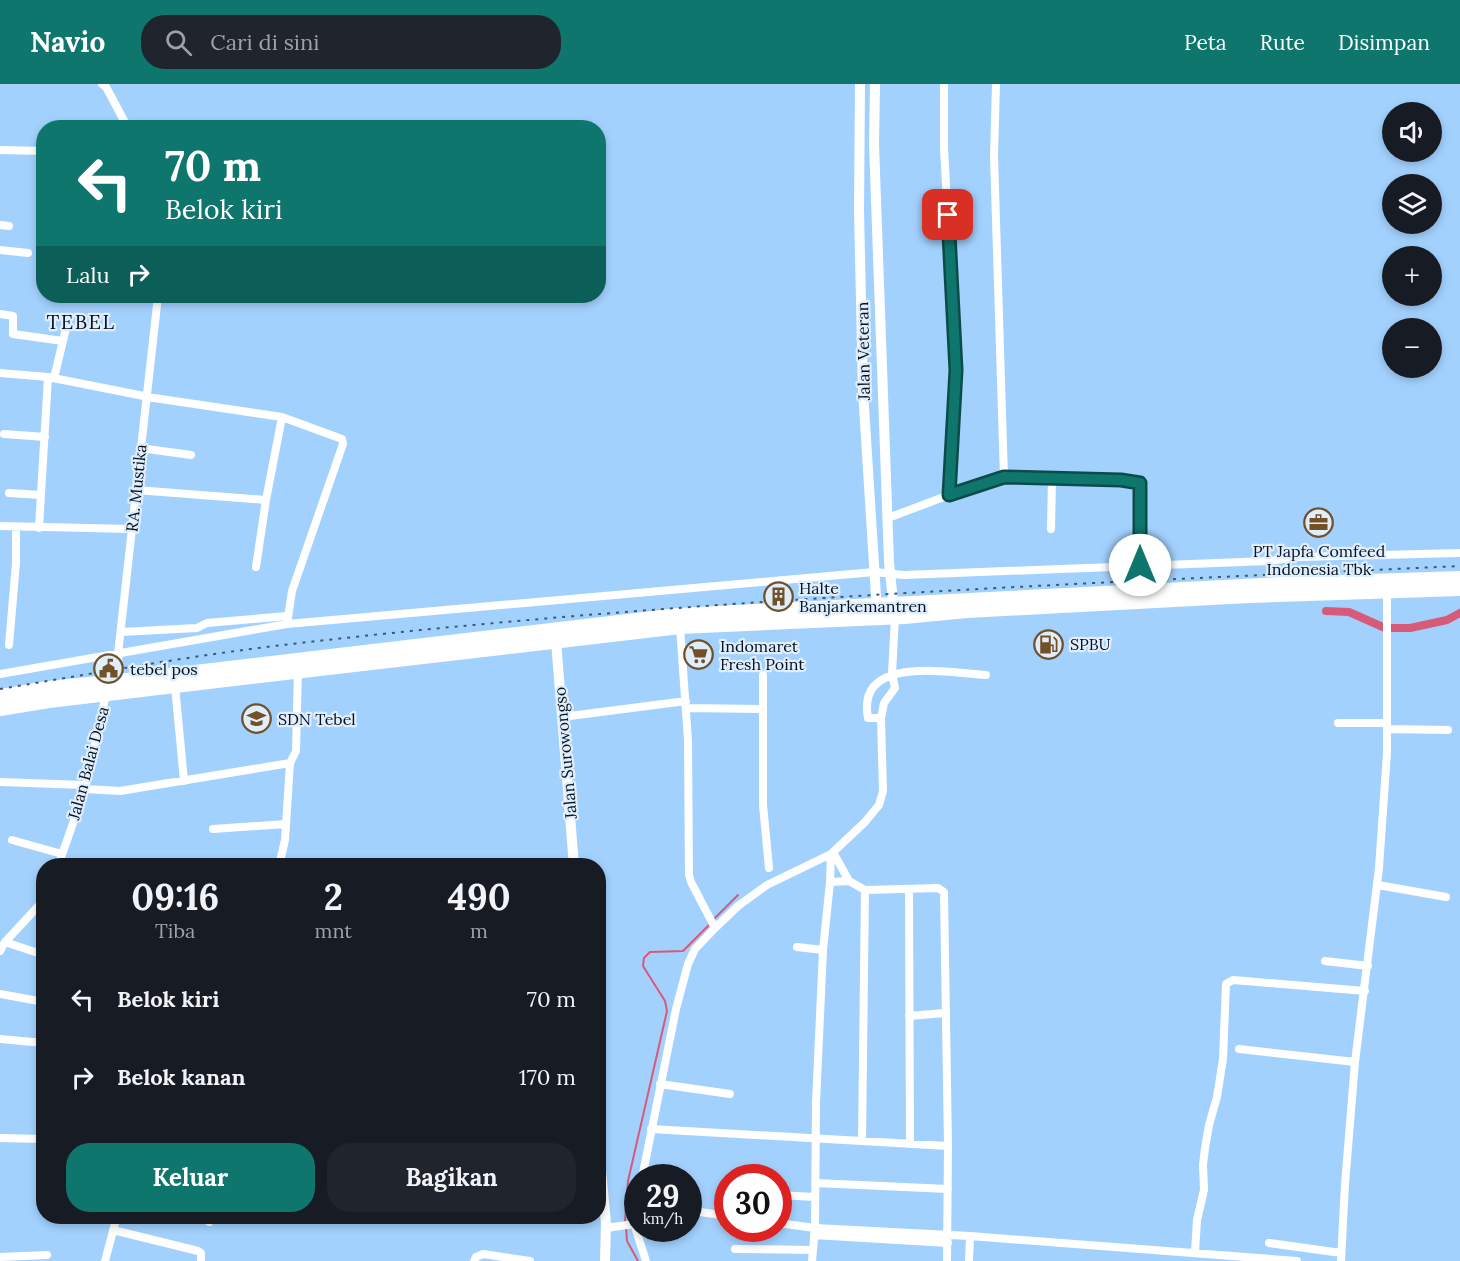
<!DOCTYPE html>
<html lang="id">
<meta charset="utf-8">
<style>
:root{--surface:#171b24;--page:#20242c;--text:#f1f3f6;--muted:#9ea1a6;--accent:#0f766e}
body{margin:0;font-family:Lora,serif;background:var(--page);color:var(--text);height:100vh;display:flex;flex-direction:column;font-size:22px;white-space:nowrap}
*{box-sizing:border-box;margin:0}
p{font-size:20px;color:var(--muted)}
.icon{flex:none;width:33px;height:33px;fill:none;stroke:currentColor;stroke-width:2;stroke-linecap:round;stroke-linejoin:round}
.map{position:relative;flex:1;overflow:hidden}
.side{position:absolute;left:36px;top:774px;width:570px;height:366px;display:flex;flex-direction:column;background:var(--surface);border-radius:24px;box-shadow:0 3px 9px #0003}
.side>*{flex:none}
.guide{position:absolute;left:36px;top:36px;width:570px;height:183px;border-radius:24px;box-shadow:0 3px 9px #0003;background:#0f766e;color:#fff;overflow:hidden}
.controls{position:absolute;left:1382px;top:18px;display:grid;gap:12px}
.controls a{display:grid;place-items:center;width:60px;height:60px;border-radius:50%;background:var(--surface);box-shadow:0 3px 9px #0003;font-size:30px}
.speed{position:absolute;left:624px;top:1080px;display:flex;gap:12px;font-size:30px;font-weight:700;text-align:center}
.speed>*{display:grid;place-content:center;width:78px;height:78px;border-radius:50%;background:var(--surface);box-shadow:0 3px 9px #0003;line-height:1}
.speed small{font-size:15px;font-weight:400}
.speed .limit{border:9px solid #d22;background:#fff;color:#111}
.pin{position:absolute;display:grid;place-items:center;width:51px;height:51px;color:#fff;margin:-26px;border-radius:12px;box-shadow:0 3px 9px #0006}
.me{position:absolute;width:66px;margin:-33px;rotate:0deg;stroke-linejoin:round;filter:drop-shadow(0 0 4px #0008)}
.turn{display:flex;align-items:center;gap:21px;height:126px;padding:0 30px;font-size:27px}
.turn .icon{width:78px;height:78px;stroke-width:2.5}
.turn b{display:block;font-size:42px;line-height:51px}
.then{display:flex;align-items:center;height:57px;padding:0 30px;background:#0003;gap:12px;font-size:22px}
.eta{display:flex;justify-content:space-evenly;align-items:center;height:102px;text-align:center}
.eta b{font-size:36px;font-weight:800;line-height:42px}
.cta{display:flex;gap:12px;margin-top:auto;padding:12px 30px}
.cta a{flex:1;height:69px;border-radius:24px;background:var(--accent);color:#fff;font-size:24px;font-weight:800;line-height:69px;text-align:center}
.cta a+a{background:var(--page);color:var(--text)}
ul{padding:0;list-style:none}
li{display:flex;align-items:center;gap:18px;height:78px;padding:0 30px}
li div{flex:1}
li b{display:block;font-size:22px}
li em{font-style:normal}
header{display:flex;align-items:center;gap:36px;box-sizing:border-box;height:84px;padding:0 30px;background:var(--accent);color:#fff}
header strong{font-size:28px}
nav{display:flex;gap:33px;margin-inline-start:auto;font-size:21px}
.search{width:420px;height:54px;background:var(--page);display:flex;align-items:center;gap:15px;box-sizing:border-box;padding:0 21px;border-radius:24px;color:var(--muted);font-size:22px}
.map>svg:first-child{display:block}
.lines{fill:none;stroke-linecap:round;stroke-linejoin:round}
.stream{stroke:#d75a77;stroke-width:2}
.canal{stroke:#d75a77;stroke-width:8}
.street{stroke:#fff;stroke-width:8}
.secondary{stroke:#fff;stroke-width:10}
.highway{stroke:#fff;stroke-width:14}
.rail{stroke:#3e5873;stroke-width:2;stroke-dasharray:3 6;stroke-linecap:butt}
.route-casing{stroke:#0a4d48;stroke-width:15}
.route{stroke:#0f766e;stroke-width:10}
.labels{text-anchor:middle;dominant-baseline:central;stroke-width:4.5;stroke-linejoin:round;paint-order:stroke}
.street-label{font-size:16px;fill:#031222;stroke:#e0eefc}
.poi-label{font-size:16px;fill:#031222;stroke:#e0eefc;text-anchor:start}
.quarter-label{font-size:20px;letter-spacing:1.5px;fill:#031222;stroke:#e0eefc}
</style>
<header>
<strong>Navio</strong>
<div class="search"><svg class="icon" aria-label="search" viewBox="0 0 24 24"><circle cx="10" cy="10" r="6"/><path d="M15 15l6 6"/></svg>Cari di sini</div>
<nav><a>Peta</a><a>Rute</a><a>Disimpan</a></nav>
</header>
<div class="map">
<svg width="1460" height="1177" viewBox="0 0 1460 1177">
<rect width="100%" height="100%" fill="#a3d1fe"/>
<g class="lines">
<path class="stream" d="M 714,835 L 738,811
M 625,1138 L 628,1097 L 667,927 L 665,917 L 643,882 L 644,874 L 650,868 L 683,867 L 710,840
M 626,1143 L 627,1157 L 638,1177"/>
<path class="canal" d="M 1326,527 L 1349,528 L 1385,544 L 1410,544 L 1447,536 L 1460,529"/>
<path class="street" d="M 102,0 L 106,3 L 128,44
M 944,0 L 944,64 L 956,286 L 949,411
M 996,0 L 994,72 L 1004,393
M 0,66 L 44,67
M 0,141 L 9,142
M 0,166 L 28,169
M 0,230 L 13,232 L 13,250 L 63,257
M 0,289 L 48,293 L 154,314 L 282,333 L 342,355 L 343,360 L 292,507 L 287,540
M 54,294 L 68,236
M 4,350 L 45,353
M 140,364 L 191,371
M 136,406 L 266,416 L 256,483
M 9,409 L 41,411
M 266,416 L 282,333
M 888,434 L 949,411 L 1004,393 L 1121,396 L 1140,399 L 1140,481
M 0,442 L 132,445
M 39,444 L 48,293
M 1051,445 L 1052,395
M 680,543 L 688,656 L 689,791 L 691,798 L 715,844
M 121,548 L 197,544 L 207,539 L 287,532
M 9,561 L 16,479 L 16,443
M 0,590 L 287,540 L 874,488 L 904,491 L 1268,477 L 1298,473 L 1460,469
M 763,591 L 763,721 L 769,784
M 119,597 L 118,570 L 158,212
M 175,602 L 184,697
M 686,624 L 763,625
M 562,633 L 686,617
M 881,634 L 868,634 C 856,570 950,589 986,591
M 1338,639 L 1387,639
M 1387,645 L 1448,646
M 0,698 L 85,701
M 85,705 L 120,707 L 290,679
M 213,745 L 286,740
M 12,756 L 62,770
M 833,768 L 849,797
M 58,782 L 85,705 L 106,610
M 279,782 L 285,756 L 290,679 L 296,667 L 298,585
M 830,798 L 849,797 L 865,806 L 938,804 L 944,808 L 948,1062 L 947,1177
M 1378,801 L 1446,813
M 909,806 L 910,1060
M 5,858 L 44,871
M 797,863 L 823,866
M 0,867 L 5,858 L 44,816
M 1325,877 L 1368,882
M 0,910 L 44,918
M 909,932 L 944,929
M 0,955 L 44,959
M 1239,965 L 1355,978
M 660,1000 L 730,1010
M 651,1045 L 948,1062
M 0,1054 L 44,1055
M 862,1057 L 865,806
M 642,1094 L 676,925 L 688,880 L 695,865 L 715,844 L 738,822 L 767,801 L 831,770 L 865,738 L 879,721 L 883,707 L 881,634 L 884,619 L 895,604 L 892,590 L 895,533
M 815,1099 L 948,1105
M 723,1106 L 728,1107
M 778,1111 L 815,1113
M 693,1127 L 728,1132
M 209,1138 L 210,1132
M 778,1139 L 815,1144 L 970,1152 L 1297,1177
M 634,1140 L 646,1177
M 606,1144 L 634,1140 L 638,1122
M 113,1146 L 198,1167 L 201,1169 L 201,1177
M 814,1151 L 948,1159
M 1269,1159 L 1341,1169
M 735,1165 L 813,1166
M 1195,1169 L 1197,1136 L 1204,1106 L 1203,1081 L 1205,1064 L 1209,1041 L 1217,1013 L 1223,975 L 1226,900 L 1233,896 L 1365,907
M 0,1173 L 47,1171
M 105,1177 L 117,1132
M 474,1177 L 476,1173 L 483,1170 L 530,1177
M 812,1177 L 815,1144 L 816,1019 L 823,866 L 830,798 L 831,770
M 969,1177 L 970,1152
M 1341,1177 L 1345,1100 L 1355,978 L 1379,784 L 1387,669 L 1387,507"/>
<path class="secondary" d="M 860,0 L 859,127 L 863,307 L 877,528
M 875,0 L 874,60 L 889,478 L 894,527
M 556,557 L 574,782
M 598,1054 L 606,1139 L 605,1177"/>
<path class="highway" d="M 0,612 L 47,604 L 119,597 L 678,531 L 1281,500 L 1460,494
M 0,625 L 49,617 L 175,602 L 680,543 L 904,533 L 967,527 L 1249,512 L 1460,505"/>
<path class="rail" d="M 0,605 C 97,589 194,571 291,560 C 680,515 1070,500 1460,482"/>
</g>
<g class="lines">
<defs>
<path id="route" d="M 948,131 L 956,286 L 949,411 L 1004,393 L 1121,396 L 1140,399 L 1140,481"/>
</defs>
<use href="#route" class="route-casing"/>
<use href="#route" class="route"/>
</g>
<defs>
<symbol id="office-ring" viewBox="-11 -11 22 22"><circle r="9.5" fill="#e0eefc" stroke="#725028" stroke-width="1.5"/><path d="M-6-3h4V-5.5h4V-3h4V5H-6ZM-1-4.5V-3h2v-1.5ZM-6 0V1H6V0Z" fill="#725028"/></symbol>
<symbol id="building-ring" viewBox="-11 -11 22 22"><circle r="9.5" fill="#e0eefc" stroke="#725028" stroke-width="1.5"/><path d="M-4-6H4V6H1V3H-1V6H-4ZM-2.5-4.3h1.7v1.8h-1.7ZM.8-4.3h1.7v1.8H.8ZM-2.5-1h1.7V.8h-1.7ZM.8-1h1.7V.8H.8Z" fill="#725028"/></symbol>
<symbol id="fuel-ring" viewBox="-11 -11 22 22"><circle r="9.5" fill="#e0eefc" stroke="#725028" stroke-width="1.5"/><path d="M-5.5-6h7V0h2V4h1.3V-2.5L3-4.5l.8-.8L6-3V5H2.5V1h-1V6h-7ZM-4.2-4.7v3.2H.2V-4.7Z" fill="#725028"/></symbol>
<symbol id="supermarket-ring" viewBox="-11 -11 22 22"><circle r="9.5" fill="#e0eefc" stroke="#725028" stroke-width="1.5"/><path d="M-6-5.5h2.5l.6 2H6L4.5 2H-2.5L-4.4-4H-6ZM-1.5 3.2a1.3 1.3 0 1 0 .1 0ZM3 3.2a1.3 1.3 0 1 0 .1 0Z" fill="#725028"/></symbol>
<symbol id="civic-ring" viewBox="-11 -11 22 22"><circle r="9.5" fill="#e0eefc" stroke="#725028" stroke-width="1.5"/><path d="M-.6-6.5H3V-4.5H.6V-3L4-1V1h2V6H-6V1h2V-1L-.6-3ZM-1.2 2.5V6h2.4V2.5Z" fill="#725028"/></symbol>
<symbol id="school-ring" viewBox="-11 -11 22 22"><circle r="9.5" fill="#e0eefc" stroke="#725028" stroke-width="1.5"/><path d="M0-5L7-2L0 1L-7-2ZM-4 1L0 2.5L4 1V4Q0 6-4 4Z" fill="#725028"/></symbol>
</defs>
<g fill-rule="evenodd">
<use href="#office-ring" x="1302" y="422" width="33" height="33"/>
<use href="#building-ring" x="762" y="496" width="33" height="33"/>
<use href="#fuel-ring" x="1032" y="544" width="33" height="33"/>
<use href="#supermarket-ring" x="682" y="554" width="33" height="33"/>
<use href="#civic-ring" x="92" y="568" width="33" height="33"/>
<use href="#school-ring" x="240" y="618" width="33" height="33"/>
</g>
<g class="labels">
<g class="street-label">
<text transform="translate(863 267) rotate(-91)">Jalan Veteran</text>
<text transform="translate(136 404) rotate(-84)">RA. Mustika</text>
<text transform="translate(565 669) rotate(-95)">Jalan Surowongso</text>
<text transform="translate(88 679) rotate(-75)">Jalan Balai Desa</text>
</g>
<g class="poi-label">
<text x="1319" y="467" text-anchor="middle">PT Japfa Comfeed<tspan x="1319" dy="18">Indonesia Tbk</tspan></text>
<text x="799" y="504">Halte<tspan x="799" dy="18">Banjarkemantren</tspan></text>
<text x="1070" y="560">SPBU</text>
<text x="720" y="562">Indomaret<tspan x="720" dy="18">Fresh Point</tspan></text>
<text x="130" y="585">tebel pos</text>
<text x="278" y="635">SDN Tebel</text>
</g>
<g class="quarter-label">
<text x="81" y="237">TEBEL</text>
</g>
</g>
</svg>
<div class="controls">
<a><svg class="icon" aria-label="sound" viewBox="0 0 24 24"><path d="M4 9h4l5-4v14l-5-4H4zM17 9q2 3 0 6"/></svg></a>
<a><svg class="icon" aria-label="layers" viewBox="0 0 24 24"><path d="M12 4l9 5-9 5-9-5zM3 14l9 5 9-5"/></svg></a>
<a>+</a>
<a>−</a>
</div>
<div class="speed"><div>29<small>km/h</small></div><div class="limit">30</div></div>
<div class="pin" style="left:948px;top:131px;background:#d93025"><svg class="icon" aria-label="arrive" viewBox="0 0 24 24"><path d="M6 21V4h12l-3 4 3 4H6"/></svg></div>
<svg class="me" style="left:1140px;top:481px" viewBox="-20 -20 40 40"><circle r="19" fill="#fff"/><path d="M0-13L10 11 0 6-10 11z" fill="#0f766e"/></svg>
<div class="guide">
<div class="turn"><svg class="icon" aria-label="left" viewBox="0 0 24 24"><path d="M17 20v-9H6M10 6l-5 5 5 5"/></svg><div><b>70 m</b>Belok kiri</div></div>
<div class="then">Lalu<svg class="icon" aria-label="right" viewBox="0 0 24 24"><path d="M7 20v-9h11M14 6l5 5-5 5"/></svg></div>
</div>
<section class="side">
<div class="eta">
<div><b>09:16</b><p>Tiba</p></div>
<div><b>2</b><p>mnt</p></div>
<div><b>490</b><p>m</p></div>
</div>
<ul>
<li><svg class="icon" aria-label="left" viewBox="0 0 24 24"><path d="M17 20v-9H6M10 6l-5 5 5 5"/></svg><div><b>Belok kiri</b></div><em>70 m</em></li>
<li><svg class="icon" aria-label="right" viewBox="0 0 24 24"><path d="M7 20v-9h11M14 6l5 5-5 5"/></svg><div><b>Belok kanan</b></div><em>170 m</em></li>
</ul>
<div class="cta"><a>Keluar</a><a>Bagikan</a></div>
</section>
</div>
